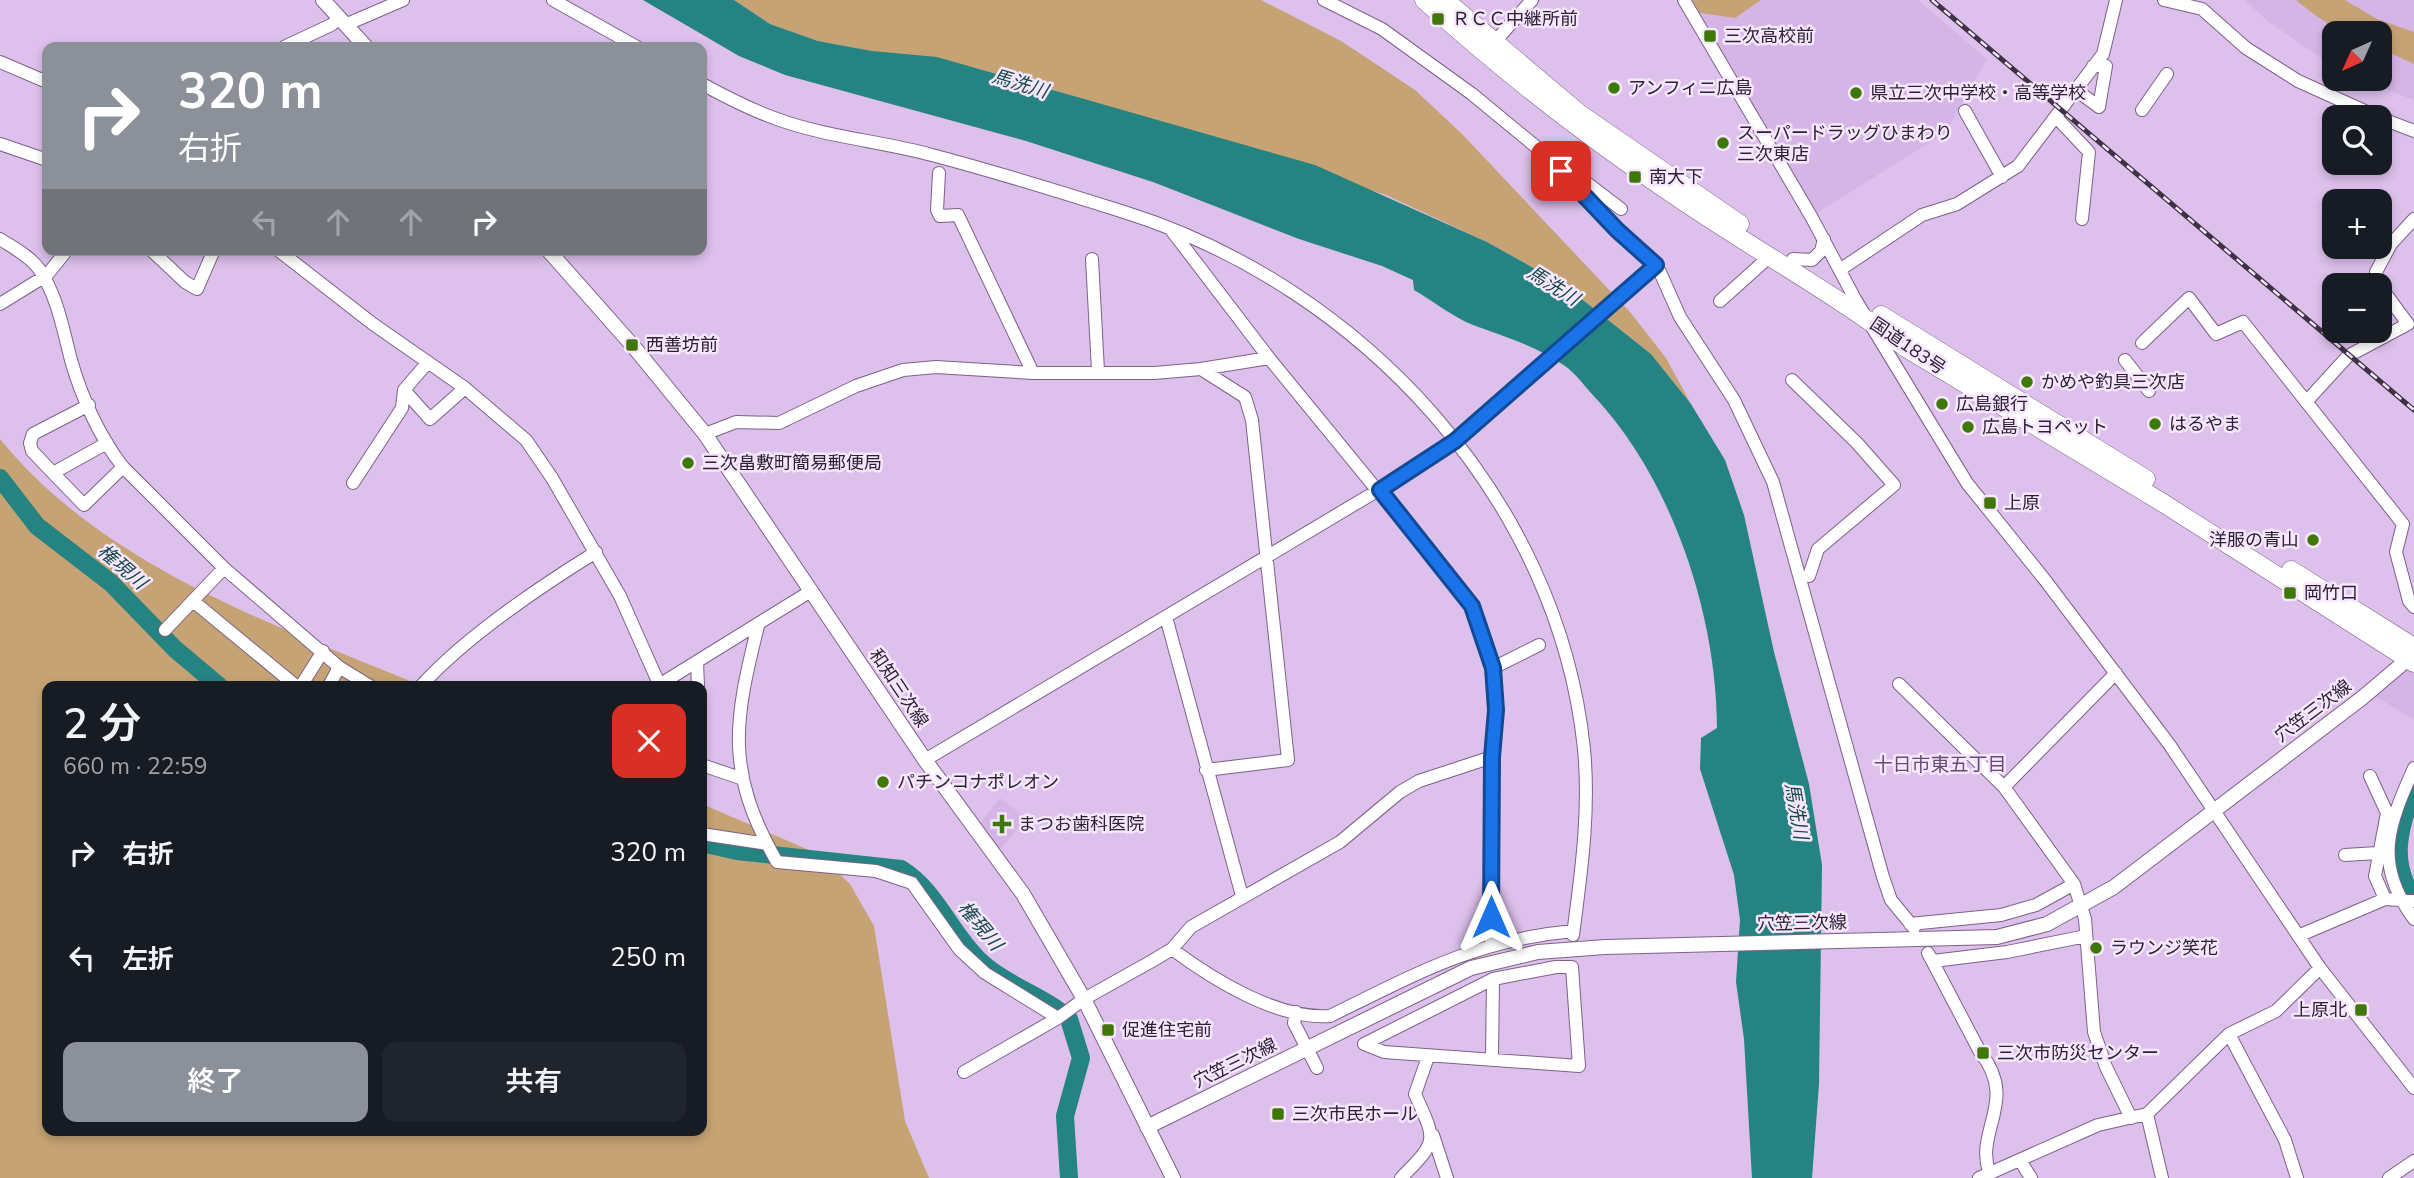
<!DOCTYPE html>
<html lang="ja">
<meta charset="utf-8">
<style>
:root{--surface:#171b24;--page:#20242c;--text:#f1f3f6;--muted:#9ea1a6;--accent:#8c9099}
body{margin:0;font-family:"Nunito Sans","Noto Sans JP",sans-serif;background:var(--page);color:var(--text);height:100vh;display:flex;flex-direction:column;font-size:26px;white-space:nowrap}
*{box-sizing:border-box;margin:0}
p{font-size:23px;color:var(--muted)}
.icon{flex:none;width:38px;height:38px;fill:none;stroke:currentColor;stroke-width:2;stroke-linecap:round;stroke-linejoin:round}
.map{position:relative;flex:1;overflow:hidden}
.panel{position:absolute;left:42px;top:681px;width:665px;height:455px;display:flex;flex-direction:column;background:var(--surface);border-radius:14px;box-shadow:0 4px 10px #0003}
.panel>*{flex:none}
.hud{position:absolute;left:42px;top:42px;width:665px;height:214px;border-radius:14px;box-shadow:0 4px 10px #0003;background:#8c9099;color:#fff;overflow:hidden}
.needle{width:46px;rotate:225deg}
.buttons{position:absolute;left:2322px;top:21px;display:grid;gap:14px}
.buttons a{display:grid;place-items:center;width:70px;height:70px;border-radius:14px;background:var(--surface);box-shadow:0 4px 10px #0003;font-size:35px}
.pin{position:absolute;display:grid;place-items:center;width:60px;height:60px;color:#fff;margin:-30px;border-radius:14px;box-shadow:0 4px 10px #0006}
.me{position:absolute;width:77px;margin:-38px;rotate:0deg;stroke-linejoin:round;filter:drop-shadow(0 0 5px #0008)}
.turn{display:flex;align-items:center;gap:24px;height:147px;padding:0 21px;font-size:32px}
.turn .icon{width:91px;height:91px;stroke-width:2.5}
.turn b{display:block;font-size:49px;line-height:60px}
.lanes{display:flex;align-items:center;height:66px;padding:0 21px;background:#0003;justify-content:center;gap:35px;direction:ltr}
.lanes .off{opacity:.35}
.round{display:grid;place-items:center;flex:none;width:74px;height:74px;border-radius:14px;background:var(--page)}
.head{display:flex;align-items:center;justify-content:space-between;height:119px;padding:0 21px}
h1{font-size:42px;font-weight:600;line-height:52px}
.cta{display:flex;gap:14px;margin-top:auto;padding:14px 21px}
.cta a{flex:1;height:80px;border-radius:14px;background:var(--accent);color:#fff;font-size:28px;font-weight:600;line-height:80px;text-align:center}
.cta a+a{background:var(--page);color:var(--text)}
ul{padding:0;list-style:none}
li{display:flex;align-items:center;gap:21px;height:105px;padding:0 21px}
li div{flex:1}
li b{display:block;font-size:26px}
li em{font-style:normal}
.map>svg:first-child{display:block}
.built{fill:#d5b4e6}
.green{fill:#c6a374}
.water{fill:#258382}
.lines{fill:none;stroke-linecap:round;stroke-linejoin:round}
.river{stroke:#258382;stroke-width:18}
.minor-casing{stroke:#7c6189;stroke-width:14}
.major-casing{stroke:#7c6189;stroke-width:16}
.highway-casing{stroke:#7c6189;stroke-width:19}
.minor{stroke:#fff;stroke-width:12}
.major{stroke:#fff;stroke-width:14}
.highway{stroke:#fff;stroke-width:18}
.rail-casing{stroke:#3f3246;stroke-width:5}
.rail{stroke:#f6e7fe;stroke-width:2.5;stroke-dasharray:8;stroke-linecap:butt}
.route-casing{stroke:#114b97;stroke-width:18}
.route{stroke:#1a73e8;stroke-width:12}
.poi-dot{fill:#407709;stroke:#f6e7fe;stroke-width:2.5}
.labels{text-anchor:middle;dominant-baseline:central;stroke-width:5;stroke-linejoin:round;paint-order:stroke}
.poi-label{font-size:18px;fill:#2c2132;stroke:#f6e7fe;text-anchor:start}
.street-label{font-size:18px;fill:#2c2132;stroke:#f6e7fe}
.water-label{font-size:19px;font-style:italic;fill:#154a49;stroke:#f6e7fe}
.neighbourhood-label{font-size:19px;fill:#664c73;stroke:#f6e7fe}
</style>
<div class="map">
<svg width="2414" height="1178" viewBox="0 0 2414 1178">
<rect width="100%" height="100%" fill="#ddc0ec"/>
<path class="built" d="M 1691,0 L 1918,0 L 1987,59 L 1945,133 L 1812,216 Z
M 2245,0 L 2414,0 L 2414,100 L 2359,79 L 2380,79 L 2380,33 L 2334,33 L 2334,67 L 2266,20 Z
M 2414,653 L 2414,720 L 2370,693 Z
M 1000,798 L 1026,818 L 998,852 L 979,825 Z"/>
<path class="green" d="M 734,0 L 1261,0 L 1341,41 L 1415,90 L 1462,134 L 1630,312 L 1666,358 L 1691,404 L 1651,354 L 1564,285 L 1487,242 L 1386,195 L 1019,79 L 818,41 L 770,24 Z
M 1692,0 L 1761,0 L 1735,18 L 1700,13 Z
M 2296,0 L 2345,0 L 2377,19 L 2414,32 L 2414,64 L 2380,48 L 2380,33 C 2338,33 2328,26 2296,0 Z
M 0,439 C 104,567 275,625 422,686 L 47,686 L 47,1130 L 702,1130 L 702,804 L 818,854 L 850,884 L 874,926 L 905,1121 L 929,1178 L 0,1178 Z"/>
<path class="water" d="M 643,0 L 734,0 L 770,24 L 818,41 L 872,51 L 937,57 L 1315,165 L 1487,242 L 1564,285 L 1651,354 L 1691,404 L 1725,460 L 1744,515 L 1774,652 L 1809,784 L 1822,865 L 1819,1084 L 1812,1178 L 1752,1178 L 1744,1039 L 1736,982 L 1740,920 L 1734,875 L 1700,769 L 1701,738 L 1717,728 C 1717,614 1671,476 1591,393 C 1583,384 1575,373 1565,366 C 1538,347 1504,336 1473,325 C 1453,317 1433,301 1414,290 L 1413,280 L 1382,266 L 1299,239 L 1153,182 L 1026,141 L 785,75 L 739,56 Z"/>
<g class="lines">
<path class="river" d="M 0,478 L 37,526 L 111,583 L 175,649 L 219,686
M 2414,790 C 2399,827 2389,863 2414,898
M 702,843 L 737,851 L 901,869 C 937,891 951,935 982,963 C 1007,986 1044,996 1069,1019 L 1081,1058 L 1065,1116 L 1069,1178"/>
<defs>
<path id="minor" d="M 553,0 L 637,47
M 1324,0 L 1382,29 L 1472,94 L 1546,155 L 1660,272 L 1680,317 L 1734,400 L 1773,482 L 1883,877 L 1891,900 L 1914,928
M 1684,0 L 1812,218 L 1855,299 L 1967,483 L 2045,580 L 2169,744 L 2320,968 L 2414,1088
M 2164,0 L 2202,9 L 2246,48 L 2298,81 L 2378,117
M 345,25 L 403,0
M 1491,46 L 1532,0
M 284,47 L 331,25 L 340,18
M 0,62 L 47,82
M 702,84 C 726,97 751,110 777,119 C 826,137 881,141 932,155 C 996,172 1061,192 1124,212 C 1361,286 1558,498 1584,749 C 1590,813 1581,873 1573,935
M 2076,90 L 2099,107 L 2106,66 L 2093,66
M 2142,110 L 2167,74
M 1965,111 L 2002,177
M 2056,117 L 2089,152 L 2082,219
M 2380,118 L 2414,131
M 0,144 L 47,160
M 939,173 L 937,210 L 940,216 L 958,215 L 1033,373
M 1565,173 L 1583,180 L 1621,209
M 1172,231 L 1269,358 L 1472,606 L 1493,668 L 1496,710 L 1492,757 L 1491,944
M 0,239 C 12,247 30,256 39,269 C 57,295 63,329 71,360 C 81,396 100,438 123,467 L 224,568 L 339,667 L 370,686
M 151,250 L 185,282 L 197,289 L 214,250
M 278,250 L 373,324 L 465,388 L 526,440 L 552,478 L 620,596 L 660,686
M 1092,259 L 1098,371
M 1793,259 L 1812,260 L 1821,251 L 1824,239
M 1841,269 L 1922,215 L 1957,204 L 2018,166 L 2103,54 L 2116,0
M 2379,285 L 2376,272 L 2391,244 L 2414,219
M 1720,301 L 1769,257
M 0,304 L 47,275 L 67,250
M 2142,343 L 2189,298 L 2216,334 L 2243,322 L 2403,524 L 2396,552 L 2409,601 L 2414,607
M 2125,360 L 2149,391
M 1201,369 L 1245,397 L 1252,420 L 1288,760 L 1206,770
M 1792,380 L 1857,443 L 1894,485 L 1818,549 L 1809,576
M 404,390 L 430,419 L 465,388
M 2306,402 L 2348,356 L 2408,324 L 2380,286
M 705,434 L 736,422 L 779,423 L 856,386 L 903,370 L 936,367 L 1033,373 L 1154,373 L 1201,369 L 1269,358
M 107,443 L 53,473 L 84,505 L 123,467
M 53,473 L 32,451 L 30,443 L 33,434 L 89,405
M 353,483 L 402,408 L 404,390 L 428,362
M 193,601 L 296,686
M 1166,617 L 1242,896
M 758,626 C 734,722 725,771 777,862 L 876,871 L 912,883 L 959,949 L 985,973 L 1058,1018
M 165,630 L 224,568
M 697,662 L 698,686
M 1493,668 L 1539,645
M 1899,684 L 2004,787 L 2074,884 L 2085,919 L 2094,1032 L 2106,1067 L 2131,1118
M 659,685 L 811,591
M 301,686 L 323,651
M 329,686 L 339,667
M 421,686 C 466,636 538,588 596,552
M 925,760 L 1429,460 L 1455,441 L 1656,266
M 702,765 L 740,778
M 2414,768 C 2388,826 2373,864 2414,919
M 2370,776 L 2387,813 L 2375,876 L 2385,899
M 2004,787 L 2116,673
M 702,834 L 767,844
M 2345,855 L 2378,853
M 1910,924 L 2001,915 L 2036,905 L 2074,884
M 2298,936 L 2385,899 L 2414,901
M 1172,949 C 1212,979 1278,1020 1330,1016 C 1416,974 1475,940 1573,931
M 1928,953 L 1980,1052 C 2019,1101 1975,1129 1989,1172
M 1933,961 L 2007,952 L 2086,936
M 1556,967 L 1572,967 L 1579,1066 L 1384,1052 L 1364,1044 L 1493,979 Z
M 1296,1012 L 1294,1023 L 1317,1068
M 2229,1034 L 2285,1140 L 2297,1178
M 1492,1057 L 1493,979
M 964,1072 L 1058,1018 L 1084,999 L 1152,961 L 1172,949 L 1191,927 L 1340,842 L 1400,792 L 1419,781 L 1492,757
M 2147,1114 L 2162,1178
M 1433,1135 L 1447,1178
M 2020,1160 L 2031,1178
M 1401,1178 C 1439,1140 1436,1141 1415,1094 L 1428,1057
M 1979,1178 L 2098,1125 L 2147,1114 L 2229,1034 L 2276,1011 L 2320,968
M 2389,1178 L 2414,1161"/>
<path id="major" d="M 323,0 L 366,47
M 548,250 L 633,346 L 705,434 L 925,760 L 1023,894 L 1084,999 L 1173,1178
M 1147,1127 L 1471,968 L 1538,952 L 1605,947 L 1997,937 L 2047,924 L 2114,887 L 2362,698 L 2408,659"/>
<path id="highway" d="M 1424,0 C 1502,70 1584,135 1671,193 C 1748,246 1831,291 1906,348 L 2163,503 L 2414,663
M 1445,0 L 1580,114 L 1740,224
M 1881,315 L 2146,479
M 2291,570 L 2414,647"/>
</defs>
<use href="#minor" class="minor-casing"/>
<use href="#major" class="major-casing"/>
<use href="#highway" class="highway-casing"/>
<use href="#minor" class="minor"/>
<use href="#major" class="major"/>
<use href="#highway" class="highway"/>
<defs>
<path id="rail" d="M 1932,0 L 2414,410"/>
</defs>
<use href="#rail" class="rail-casing"/>
<use href="#rail" class="rail"/>
</g>
<g class="lines">
<defs>
<path id="route" d="M 1491,917 L 1492,757 L 1496,710 L 1493,668 L 1472,606 L 1380,490 L 1455,441 L 1656,265 L 1617,230 L 1561,171"/>
</defs>
<use href="#route" class="route-casing"/>
<use href="#route" class="route"/>
</g>
<g class="poi-dot">
<rect x="1431" y="12" width="14" height="14" rx="3.5"/>
<rect x="1703" y="29" width="14" height="14" rx="3.5"/>
<circle cx="1614" cy="88" r="7"/>
<circle cx="1856" cy="93" r="7"/>
<circle cx="1723" cy="143" r="7"/>
<rect x="1628" y="170" width="14" height="14" rx="3.5"/>
<rect x="625" y="338" width="14" height="14" rx="3.5"/>
<circle cx="2027" cy="382" r="7"/>
<circle cx="1942" cy="404" r="7"/>
<circle cx="2155" cy="424" r="7"/>
<circle cx="1968" cy="427" r="7"/>
<circle cx="688" cy="463" r="7"/>
<rect x="1983" y="496" width="14" height="14" rx="3.5"/>
<circle cx="2313" cy="540" r="7"/>
<rect x="2283" y="586" width="14" height="14" rx="3.5"/>
<circle cx="883" cy="782" r="7"/>
<path d="M998.5 813.5h7v7h7v7h-7v7h-7v-7h-7v-7h7z"/>
<circle cx="2096" cy="948" r="7"/>
<rect x="2354" y="1003" width="14" height="14" rx="3.5"/>
<rect x="1101" y="1023" width="14" height="14" rx="3.5"/>
<rect x="1976" y="1046" width="14" height="14" rx="3.5"/>
<rect x="1271" y="1107" width="14" height="14" rx="3.5"/>
</g>
<g class="labels">
<g class="poi-label">
<text x="1452" y="19">ＲＣＣ中継所前</text>
<text x="1724" y="36">三次高校前</text>
<text x="1628" y="88">アンフィニ広島</text>
<text x="1870" y="93">県立三次中学校・高等学校</text>
<text x="1737" y="133">スーパードラッグひまわり<tspan x="1737" dy="21">三次東店</tspan></text>
<text x="1649" y="177">南大下</text>
<text x="646" y="345">西善坊前</text>
<text x="2041" y="382">かめや釣具三次店</text>
<text x="1956" y="404">広島銀行</text>
<text x="2169" y="424">はるやま</text>
<text x="1982" y="427">広島トヨペット</text>
<text x="702" y="463">三次畠敷町簡易郵便局</text>
<text x="2004" y="503">上原</text>
<text x="2299" y="540" text-anchor="end">洋服の青山</text>
<text x="2304" y="593">岡竹口</text>
<text x="897" y="782">パチンコナポレオン</text>
<text x="1018" y="824">まつお歯科医院</text>
<text x="2110" y="948">ラウンジ笑花</text>
<text x="2347" y="1010" text-anchor="end">上原北</text>
<text x="1122" y="1030">促進住宅前</text>
<text x="1997" y="1053">三次市防災センター</text>
<text x="1292" y="1114">三次市民ホール</text>
</g>
<g class="street-label">
<text transform="translate(1908 346) rotate(34)">国道183号</text>
<text transform="translate(899 688) rotate(56)">和知三次線</text>
<text transform="translate(2313 711) rotate(-37)">穴笠三次線</text>
<text transform="translate(1802 923) rotate(-1)">穴笠三次線</text>
<text transform="translate(1235 1063) rotate(-26)">穴笠三次線</text>
</g>
<g class="water-label">
<text transform="translate(1020 84) rotate(17)">馬洗川</text>
<text transform="translate(1553 286) rotate(32)">馬洗川</text>
<text transform="translate(122 567) rotate(41)">権現川</text>
<text transform="translate(1796 811) rotate(80)">馬洗川</text>
<text transform="translate(980 926) rotate(50)">権現川</text>
</g>
<g class="neighbourhood-label">
<text x="1940" y="765">十日市東五丁目</text>
</g>
</g>
</svg>
<div class="buttons">
<a><svg class="needle" viewBox="-14 -14 28 28"><path d="M0-13l5 13h-10z" fill="#e53935"/><path d="M0 13l5-13h-10z" fill="#9ea1a6"/></svg></a>
<a><svg class="icon" aria-label="search" viewBox="0 0 24 24"><circle cx="10" cy="10" r="6"/><path d="M15 15l6 6"/></svg></a>
<a>+</a>
<a>−</a>
</div>
<div class="pin" style="left:1561px;top:171px;background:#d93025"><svg class="icon" aria-label="arrive" viewBox="0 0 24 24"><path d="M6 21V4h12l-3 4 3 4H6"/></svg></div>
<svg class="me" style="left:1491px;top:917px" viewBox="-20 -20 40 40"><path d="M0-17L14 15 0 8-14 15z" fill="#1a73e8" stroke="#fff" stroke-width="4"/></svg>
<div class="hud">
<div class="turn"><svg class="icon" aria-label="right" viewBox="0 0 24 24"><path d="M7 20v-9h11M14 6l5 5-5 5"/></svg><div><b>320 m</b>右折</div></div>
<div class="lanes"><svg class="icon off" aria-label="left" viewBox="0 0 24 24"><path d="M17 20v-9H6M10 6l-5 5 5 5"/></svg><svg class="icon off" aria-label="ahead" viewBox="0 0 24 24"><path d="M12 20V5M6 11l6-6 6 6"/></svg><svg class="icon off" aria-label="ahead" viewBox="0 0 24 24"><path d="M12 20V5M6 11l6-6 6 6"/></svg><svg class="icon" aria-label="right" viewBox="0 0 24 24"><path d="M7 20v-9h11M14 6l5 5-5 5"/></svg></div>
</div>
<section class="panel">
<div class="head"><div><h1>2 分</h1><p>660 m · 22:59</p></div><a class="round" style="background:#d93025;color:#fff"><svg class="icon" aria-label="close" viewBox="0 0 24 24"><path d="M6 6l12 12M18 6L6 18"/></svg></a></div>
<ul>
<li><svg class="icon" aria-label="right" viewBox="0 0 24 24"><path d="M7 20v-9h11M14 6l5 5-5 5"/></svg><div><b>右折</b></div><em>320 m</em></li>
<li><svg class="icon" aria-label="left" viewBox="0 0 24 24"><path d="M17 20v-9H6M10 6l-5 5 5 5"/></svg><div><b>左折</b></div><em>250 m</em></li>
</ul>
<div class="cta"><a>終了</a><a>共有</a></div>
</section>
</div>
